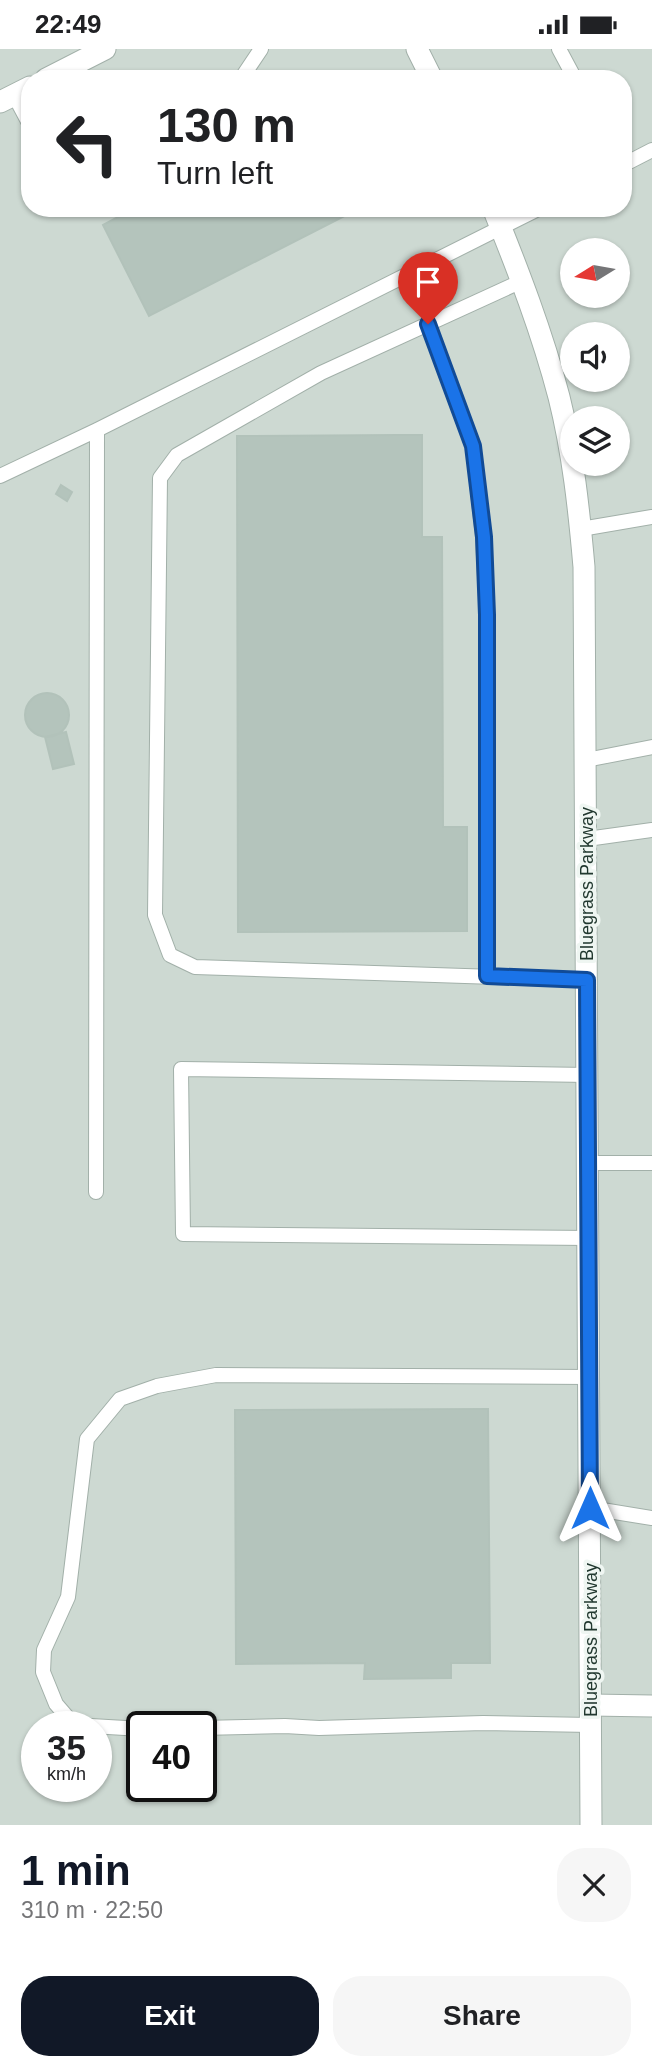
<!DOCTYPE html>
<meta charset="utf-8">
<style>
:root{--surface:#fff;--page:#f6f6f6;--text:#202124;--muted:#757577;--accent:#111827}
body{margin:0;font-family:Arial,sans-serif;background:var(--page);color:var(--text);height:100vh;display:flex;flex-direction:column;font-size:26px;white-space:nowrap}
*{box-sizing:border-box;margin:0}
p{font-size:23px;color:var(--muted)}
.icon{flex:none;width:38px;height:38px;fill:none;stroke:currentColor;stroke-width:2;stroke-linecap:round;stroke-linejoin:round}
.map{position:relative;height:1776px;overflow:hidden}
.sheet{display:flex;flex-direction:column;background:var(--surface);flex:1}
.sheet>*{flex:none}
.banner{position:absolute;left:21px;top:21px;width:611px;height:147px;border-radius:28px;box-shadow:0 2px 5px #0004;background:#fff;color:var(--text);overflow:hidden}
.needle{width:46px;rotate:259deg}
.buttons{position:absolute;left:560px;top:189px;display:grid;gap:14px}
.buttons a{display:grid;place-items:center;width:70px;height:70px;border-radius:50%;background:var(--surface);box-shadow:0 2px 5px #0004;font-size:35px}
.speed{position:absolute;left:21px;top:1662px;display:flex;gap:14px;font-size:35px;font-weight:700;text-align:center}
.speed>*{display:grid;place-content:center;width:91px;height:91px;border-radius:50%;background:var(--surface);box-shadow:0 2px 5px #0004;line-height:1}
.speed small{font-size:18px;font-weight:400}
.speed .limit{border:4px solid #111;border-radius:10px;background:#fff;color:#111}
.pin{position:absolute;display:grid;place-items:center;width:60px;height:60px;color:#fff;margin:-72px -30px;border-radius:50% 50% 50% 0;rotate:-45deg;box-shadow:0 0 7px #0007}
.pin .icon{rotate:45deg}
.me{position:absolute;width:77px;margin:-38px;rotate:0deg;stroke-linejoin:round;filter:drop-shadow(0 0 5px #0008)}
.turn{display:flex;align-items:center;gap:24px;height:147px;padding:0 21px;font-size:32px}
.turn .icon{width:91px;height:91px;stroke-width:2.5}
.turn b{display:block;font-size:49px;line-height:60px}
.round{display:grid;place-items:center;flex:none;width:74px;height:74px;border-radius:28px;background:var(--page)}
.overview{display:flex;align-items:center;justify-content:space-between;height:119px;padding:0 21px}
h1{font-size:42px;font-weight:800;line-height:52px;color:var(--accent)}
.button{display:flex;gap:14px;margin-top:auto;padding:14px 21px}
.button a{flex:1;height:80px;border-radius:28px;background:var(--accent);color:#fff;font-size:28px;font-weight:800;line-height:80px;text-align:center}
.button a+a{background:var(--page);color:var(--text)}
.status{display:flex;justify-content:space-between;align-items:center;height:49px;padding:0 35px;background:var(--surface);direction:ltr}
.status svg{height:19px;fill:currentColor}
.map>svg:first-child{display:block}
.built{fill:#cdd9d2;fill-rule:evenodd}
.building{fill:#b4c4bc;stroke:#b2c2ba;stroke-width:2}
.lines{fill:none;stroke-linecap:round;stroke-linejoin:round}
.service-casing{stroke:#a2b0a9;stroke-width:16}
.minor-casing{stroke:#a2b0a9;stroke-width:23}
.tertiary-casing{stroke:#a2b0a9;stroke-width:23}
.service{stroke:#fff;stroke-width:14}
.minor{stroke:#fff;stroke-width:21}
.tertiary{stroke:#fff;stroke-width:21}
.route-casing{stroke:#114b97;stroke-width:18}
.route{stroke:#1a73e8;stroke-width:12}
.labels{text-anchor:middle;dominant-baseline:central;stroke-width:7;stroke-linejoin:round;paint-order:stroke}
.street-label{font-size:18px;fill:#21382f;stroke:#eff6f2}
</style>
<div class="status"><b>22:49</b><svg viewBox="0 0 49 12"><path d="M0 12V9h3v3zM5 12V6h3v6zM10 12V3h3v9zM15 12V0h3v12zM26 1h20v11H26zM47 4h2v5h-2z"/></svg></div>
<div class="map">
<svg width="652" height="1776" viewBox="0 0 652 1776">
<rect width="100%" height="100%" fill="#dfe9e3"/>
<path class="built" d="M 0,0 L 652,0 L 652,1776 L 0,1776 ZM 30,30 L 623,30 L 623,159 L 30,159 ZM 572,201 L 618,201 L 618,247 L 572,247 ZM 572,285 L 618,285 L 618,331 L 572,331 ZM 572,369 L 618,369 L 618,415 L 572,415 ZM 37,1678 L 96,1678 L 96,1738 L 37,1738 ZM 142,1678 L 201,1678 L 201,1738 L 142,1738 Z"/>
<path class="building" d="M 135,159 L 360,159 L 149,267 L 103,176 Z
M 397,386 L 422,386 L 422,488 L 442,488 L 443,778 L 467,778 L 467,882 L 238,883 L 237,387 Z
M 61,436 L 72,443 L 67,452 L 56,445 Z
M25 666a22 22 0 1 1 44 0a22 22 0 1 1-44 0Z
M 66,683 L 74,715 L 53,720 L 45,688 Z
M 488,1360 L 490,1614 L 451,1614 L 451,1629 L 364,1630 L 365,1614 L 236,1615 L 235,1361 Z"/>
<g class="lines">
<defs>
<path id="service" d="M 559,0 L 574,28
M 241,30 L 261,0
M 14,46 L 30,76
M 623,116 L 652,101
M 522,232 L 321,324 L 177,406 L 160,429 L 155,866 L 170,906 L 195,918 L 587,931
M 428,275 L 473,397 L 483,488 L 487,567 L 487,927
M 0,427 L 97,381 L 540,159
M 581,480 L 652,468
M 586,711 L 652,698
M 587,790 L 652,781
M 588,1026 L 181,1020 L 183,1185 L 589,1189
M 589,1114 L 652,1114
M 96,1143 L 97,381
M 590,1459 L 652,1469
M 201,1679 L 285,1677 L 319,1679 L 483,1674 L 591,1676
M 142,1680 L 74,1676 L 56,1655 L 43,1623 L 44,1601 L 68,1548 L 87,1390 L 120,1350 L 157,1337 L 216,1326 L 590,1328"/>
<path id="minor" d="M 46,30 L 105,0
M 0,53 L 30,38
M 591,1656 L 652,1657"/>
<path id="tertiary" d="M 417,0 L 432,30
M 493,159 C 518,221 542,283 559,348 C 573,404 579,461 584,518 L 591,1776"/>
</defs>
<use href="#service" class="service-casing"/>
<use href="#minor" class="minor-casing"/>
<use href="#tertiary" class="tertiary-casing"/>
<use href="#service" class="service"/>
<use href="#minor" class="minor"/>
<use href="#tertiary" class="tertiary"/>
</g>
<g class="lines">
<defs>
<path id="route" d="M 428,275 L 473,397 L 484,488 L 487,566 L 487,927 L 587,931 L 590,1459"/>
</defs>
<use href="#route" class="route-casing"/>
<use href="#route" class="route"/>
</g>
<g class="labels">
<g class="street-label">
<text transform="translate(587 835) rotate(-90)">Bluegrass Parkway</text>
<text transform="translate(591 1591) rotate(-90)">Bluegrass Parkway</text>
</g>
</g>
</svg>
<div class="buttons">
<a><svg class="needle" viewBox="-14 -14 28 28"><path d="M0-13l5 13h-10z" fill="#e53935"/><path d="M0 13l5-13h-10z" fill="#757577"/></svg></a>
<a><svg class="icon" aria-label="sound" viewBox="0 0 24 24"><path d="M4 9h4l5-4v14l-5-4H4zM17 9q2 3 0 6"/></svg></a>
<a><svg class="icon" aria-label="layers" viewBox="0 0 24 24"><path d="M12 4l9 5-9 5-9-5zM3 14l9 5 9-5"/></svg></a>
</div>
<div class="speed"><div>35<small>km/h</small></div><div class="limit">40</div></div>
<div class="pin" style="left:428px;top:275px;background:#d93025"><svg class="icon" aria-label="arrive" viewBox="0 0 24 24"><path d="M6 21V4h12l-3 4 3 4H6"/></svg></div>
<svg class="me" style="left:590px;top:1459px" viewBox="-20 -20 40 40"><path d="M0-17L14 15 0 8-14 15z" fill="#1a73e8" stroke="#fff" stroke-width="4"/></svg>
<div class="banner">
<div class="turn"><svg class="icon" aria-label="left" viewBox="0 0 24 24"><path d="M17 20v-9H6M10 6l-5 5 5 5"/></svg><div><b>130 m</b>Turn left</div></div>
</div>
</div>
<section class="sheet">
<div class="overview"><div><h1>1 min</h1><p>310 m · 22:50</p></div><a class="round"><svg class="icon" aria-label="close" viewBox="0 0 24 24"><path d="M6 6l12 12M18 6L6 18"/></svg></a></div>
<div class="button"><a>Exit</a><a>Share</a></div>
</section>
